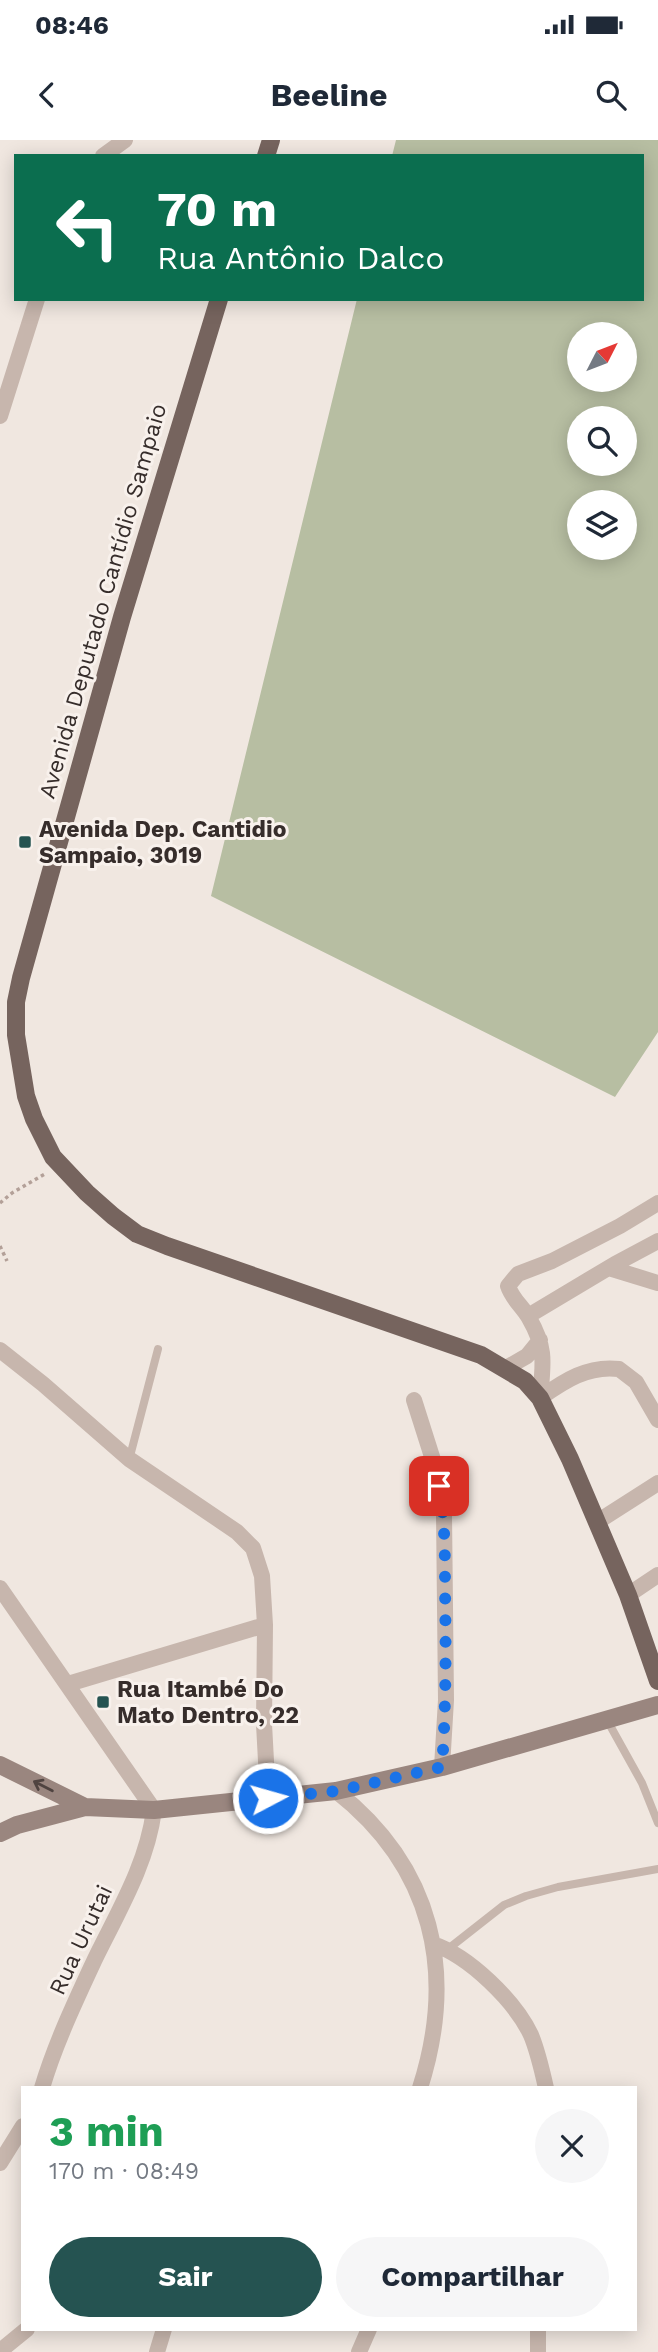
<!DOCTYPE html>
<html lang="pt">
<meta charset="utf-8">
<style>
:root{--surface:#fff;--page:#f6f6f7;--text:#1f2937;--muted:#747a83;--accent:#255351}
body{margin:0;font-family:"Work Sans",sans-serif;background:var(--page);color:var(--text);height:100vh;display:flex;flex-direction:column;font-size:26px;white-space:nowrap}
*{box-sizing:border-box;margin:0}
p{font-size:23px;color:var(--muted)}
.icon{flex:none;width:38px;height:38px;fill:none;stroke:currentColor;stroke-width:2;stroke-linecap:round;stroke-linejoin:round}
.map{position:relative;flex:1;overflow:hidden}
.side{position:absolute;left:21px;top:1946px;width:616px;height:245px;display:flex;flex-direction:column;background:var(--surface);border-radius:0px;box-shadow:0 4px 18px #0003}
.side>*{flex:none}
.hud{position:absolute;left:14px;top:14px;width:630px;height:147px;border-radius:0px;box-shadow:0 4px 18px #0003;background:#0b6e4f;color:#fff;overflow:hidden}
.needle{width:46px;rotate:48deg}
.buttons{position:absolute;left:567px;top:182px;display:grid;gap:14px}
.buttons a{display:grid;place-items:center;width:70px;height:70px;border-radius:50%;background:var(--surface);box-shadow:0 4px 18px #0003;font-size:35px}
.pin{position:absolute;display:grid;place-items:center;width:60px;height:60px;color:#fff;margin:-30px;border-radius:14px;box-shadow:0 4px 10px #0006}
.me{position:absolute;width:77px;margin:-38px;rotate:84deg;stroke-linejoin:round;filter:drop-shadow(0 0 5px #0008)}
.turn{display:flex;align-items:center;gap:24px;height:147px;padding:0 28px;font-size:32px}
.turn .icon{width:91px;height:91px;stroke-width:2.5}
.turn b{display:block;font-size:49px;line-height:60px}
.round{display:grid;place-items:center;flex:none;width:74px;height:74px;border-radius:37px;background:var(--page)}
.head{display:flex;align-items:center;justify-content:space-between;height:119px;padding:0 28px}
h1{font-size:42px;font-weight:700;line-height:52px;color:#1e9e55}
.primary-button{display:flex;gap:14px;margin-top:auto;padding:14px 28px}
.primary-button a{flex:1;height:80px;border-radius:42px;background:var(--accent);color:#fff;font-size:28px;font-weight:700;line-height:80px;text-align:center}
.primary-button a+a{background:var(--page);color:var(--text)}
.status{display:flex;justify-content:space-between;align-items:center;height:49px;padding:0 35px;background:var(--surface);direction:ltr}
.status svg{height:19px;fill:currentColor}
header{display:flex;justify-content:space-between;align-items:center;height:91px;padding:0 28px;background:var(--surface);font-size:32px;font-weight:700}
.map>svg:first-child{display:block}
.green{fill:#b7bea2;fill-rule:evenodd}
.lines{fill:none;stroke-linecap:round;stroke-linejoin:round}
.path{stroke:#b3a098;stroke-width:3.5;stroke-dasharray:3.5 3.5;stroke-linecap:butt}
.lane{stroke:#c7b6ad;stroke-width:8}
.street{stroke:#c7b6ad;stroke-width:16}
.secondary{stroke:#9a867f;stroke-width:18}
.primary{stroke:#76645e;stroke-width:18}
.oneway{stroke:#4f4340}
.route{stroke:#1a73e8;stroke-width:12;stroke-dasharray:0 21.6}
.poi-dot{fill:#255351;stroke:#f8f1ec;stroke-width:2.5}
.labels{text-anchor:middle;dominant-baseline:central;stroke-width:6;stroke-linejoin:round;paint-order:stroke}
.street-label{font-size:23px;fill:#362d2b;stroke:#f8f1ec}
.poi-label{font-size:23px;font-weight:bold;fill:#362d2b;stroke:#f8f1ec;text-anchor:start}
</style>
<div class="status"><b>08:46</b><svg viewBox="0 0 49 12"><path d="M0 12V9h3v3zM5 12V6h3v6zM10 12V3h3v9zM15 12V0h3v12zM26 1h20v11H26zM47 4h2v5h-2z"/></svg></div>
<header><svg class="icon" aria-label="back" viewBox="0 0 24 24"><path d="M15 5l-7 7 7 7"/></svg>Beeline<svg class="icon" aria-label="search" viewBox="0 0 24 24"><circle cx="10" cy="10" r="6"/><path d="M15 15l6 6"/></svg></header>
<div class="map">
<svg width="658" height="2212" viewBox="0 0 658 2212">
<rect width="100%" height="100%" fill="#f0e7e0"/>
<path class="green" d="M 396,0 L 658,0 L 658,892 L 615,957 L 211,756 L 357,159 L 642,159 L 642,16 L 392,16 ZM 579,194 L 625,194 L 625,240 L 579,240 ZM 579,278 L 625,278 L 625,324 L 579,324 ZM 579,362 L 625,362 L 625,408 L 579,408 Z"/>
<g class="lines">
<path class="path" d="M 0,1063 L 12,1053 L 45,1034
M 0,1106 L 7,1121"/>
<path class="lane" d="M 129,1320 L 158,1209
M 607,1580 L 642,1643 L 658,1683
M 448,1809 L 504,1765 L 526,1756 L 558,1747 L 658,1729"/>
<path class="street" d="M 103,16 L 125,0
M 0,276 L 37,159
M 609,1128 L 658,1143
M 528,1176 L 615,1124 L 658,1101
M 0,1210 L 43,1244 L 129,1319 L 237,1392 L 253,1408 L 262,1436 L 265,1485 L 264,1584 L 268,1658
M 506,1228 L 527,1216 L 540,1200
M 540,1258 C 543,1224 547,1209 529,1178 C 523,1167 512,1159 508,1146 L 518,1134 L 552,1121 L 620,1086 L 658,1063
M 540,1258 C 564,1241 588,1225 619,1229 L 636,1242 L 658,1280
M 414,1260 L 434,1323 L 444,1373 L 446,1560 L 442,1627
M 597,1382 L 658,1343
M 0,1448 L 154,1670 C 147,1724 119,1770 95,1819 C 76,1860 55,1904 42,1948
M 628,1455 L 658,1435
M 68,1544 L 265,1485
M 336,1651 C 433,1727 457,1832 420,1948
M 433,1804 C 469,1816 515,1861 531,1895 C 538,1912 542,1930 546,1948
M 0,2023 L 23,1986
M 0,2211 L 27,2189
M 157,2212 L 164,2189
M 359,2212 L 369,2189
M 538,2212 L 538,2189"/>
<path class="secondary" d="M 0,1625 L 85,1667
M 0,1693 L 17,1685 L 85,1667 L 154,1670 L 336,1651 L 442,1627 L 658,1565"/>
<path class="primary" d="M 266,16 L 271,0
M 219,159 L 122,477 L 21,838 L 16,862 L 16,895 L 26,956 L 34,979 L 53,1017 L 87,1053 L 113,1076 L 137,1094 L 167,1106 L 481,1215 L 525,1241 L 540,1258 L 570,1319 L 628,1455 L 658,1541"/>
</g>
<defs><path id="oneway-shaft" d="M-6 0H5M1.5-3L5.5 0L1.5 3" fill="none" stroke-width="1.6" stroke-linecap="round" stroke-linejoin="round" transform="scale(1.75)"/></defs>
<use class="oneway" href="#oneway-shaft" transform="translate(43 1646) rotate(-153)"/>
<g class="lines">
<path class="route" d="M 268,1658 L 337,1651 L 442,1627 C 446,1568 446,1509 445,1449 C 445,1414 445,1380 439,1346"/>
</g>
<g class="poi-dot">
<rect x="18" y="695" width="14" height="14" rx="3.5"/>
<rect x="96" y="1555" width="14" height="14" rx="3.5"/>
</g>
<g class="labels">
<g class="street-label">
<text transform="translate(103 461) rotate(-74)">Avenida Deputado Cantídio Sampaio</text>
<text transform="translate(81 1800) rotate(-65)">Rua Urutai</text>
</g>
<g class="poi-label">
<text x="39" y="689">Avenida Dep. Cantidio<tspan x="39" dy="26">Sampaio, 3019</tspan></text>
<text x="117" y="1549">Rua Itambé Do<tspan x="117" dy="26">Mato Dentro, 22</tspan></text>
</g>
</g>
</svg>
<div class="buttons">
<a><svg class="needle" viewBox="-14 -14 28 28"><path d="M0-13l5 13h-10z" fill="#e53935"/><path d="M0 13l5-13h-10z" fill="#747a83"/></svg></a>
<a><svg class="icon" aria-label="search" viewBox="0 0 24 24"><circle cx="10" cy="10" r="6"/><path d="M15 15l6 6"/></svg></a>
<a><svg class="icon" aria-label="layers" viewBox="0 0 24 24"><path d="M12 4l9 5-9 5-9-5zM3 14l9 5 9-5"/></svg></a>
</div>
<div class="pin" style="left:439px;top:1346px;background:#d93025"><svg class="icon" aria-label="arrive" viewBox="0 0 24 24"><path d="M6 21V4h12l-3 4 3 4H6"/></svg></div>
<svg class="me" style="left:268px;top:1658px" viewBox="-20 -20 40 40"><circle r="17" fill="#1a73e8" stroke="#fff" stroke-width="3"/><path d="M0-11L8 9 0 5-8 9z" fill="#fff"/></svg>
<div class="hud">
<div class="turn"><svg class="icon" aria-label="left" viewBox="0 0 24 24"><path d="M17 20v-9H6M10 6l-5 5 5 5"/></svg><div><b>70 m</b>Rua Antônio Dalco</div></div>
</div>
<section class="side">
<div class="head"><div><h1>3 min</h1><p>170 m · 08:49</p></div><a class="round"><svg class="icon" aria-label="close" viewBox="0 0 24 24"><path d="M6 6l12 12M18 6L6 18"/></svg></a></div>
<div class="primary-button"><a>Sair</a><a>Compartilhar</a></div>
</section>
</div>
